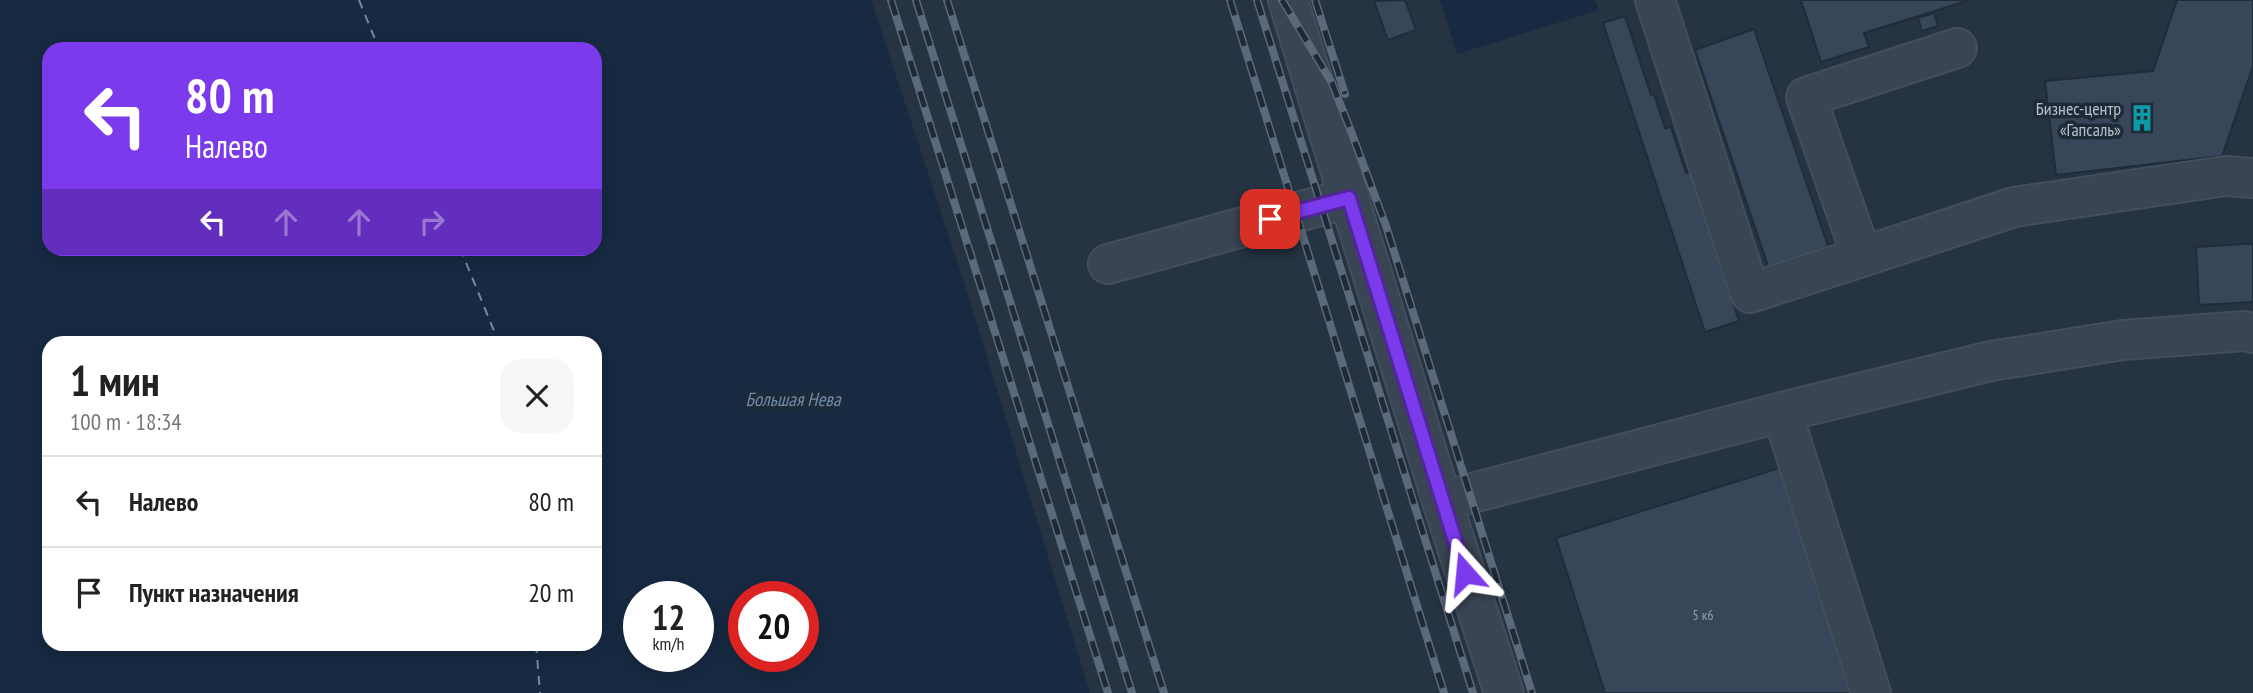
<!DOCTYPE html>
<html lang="ru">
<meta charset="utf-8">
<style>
:root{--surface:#fff;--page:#f6f6f6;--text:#222;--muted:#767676;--line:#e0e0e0}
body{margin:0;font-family:"PT Sans Narrow",sans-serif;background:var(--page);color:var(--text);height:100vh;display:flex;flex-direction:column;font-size:26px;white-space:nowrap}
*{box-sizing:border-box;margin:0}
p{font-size:23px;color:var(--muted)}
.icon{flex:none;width:38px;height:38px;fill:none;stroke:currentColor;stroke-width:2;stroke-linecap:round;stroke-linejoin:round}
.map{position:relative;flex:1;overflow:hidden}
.drawer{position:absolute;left:42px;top:336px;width:560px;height:315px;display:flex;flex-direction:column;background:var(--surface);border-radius:21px;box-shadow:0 4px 18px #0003}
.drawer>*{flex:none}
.guide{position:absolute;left:42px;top:42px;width:560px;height:214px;border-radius:21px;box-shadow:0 4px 18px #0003;background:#7c3aed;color:#fff;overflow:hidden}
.speed{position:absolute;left:623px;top:581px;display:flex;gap:14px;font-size:35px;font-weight:700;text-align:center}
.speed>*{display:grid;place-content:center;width:91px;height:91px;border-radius:50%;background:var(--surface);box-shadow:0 4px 18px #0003;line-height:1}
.speed small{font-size:18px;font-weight:400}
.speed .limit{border:10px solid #d22;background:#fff;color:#111}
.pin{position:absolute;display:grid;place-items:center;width:60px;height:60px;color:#fff;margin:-30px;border-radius:14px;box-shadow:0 4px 10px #0006}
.me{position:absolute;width:77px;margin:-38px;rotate:342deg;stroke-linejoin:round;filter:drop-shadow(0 0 5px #0008)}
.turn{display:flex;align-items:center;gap:24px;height:147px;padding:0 28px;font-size:32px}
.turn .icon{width:91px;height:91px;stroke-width:2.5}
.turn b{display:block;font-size:49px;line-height:60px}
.lanes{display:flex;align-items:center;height:66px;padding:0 28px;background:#0003;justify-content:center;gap:35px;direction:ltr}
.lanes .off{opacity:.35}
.round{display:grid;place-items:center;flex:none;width:74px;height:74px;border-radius:21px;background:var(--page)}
.overview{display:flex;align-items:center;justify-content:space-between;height:119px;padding:0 28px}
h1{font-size:42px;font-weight:700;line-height:52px}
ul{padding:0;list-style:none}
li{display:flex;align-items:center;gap:21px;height:91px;padding:0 28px;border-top:2px solid var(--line)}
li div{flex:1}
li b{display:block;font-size:26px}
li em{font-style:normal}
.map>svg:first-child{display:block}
.water{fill:#172a42;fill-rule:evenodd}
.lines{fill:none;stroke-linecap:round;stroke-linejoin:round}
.ferry{stroke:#6e8bad;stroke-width:2;stroke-dasharray:9 7;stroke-linecap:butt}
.building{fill:#374759;stroke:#202c3a;stroke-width:2}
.minor-casing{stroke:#434e5c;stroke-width:42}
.minor{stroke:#394552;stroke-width:38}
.rail-casing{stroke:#5b697a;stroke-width:8}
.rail{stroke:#1e2a38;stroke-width:5;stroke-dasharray:16;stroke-linecap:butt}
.route-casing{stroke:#51269a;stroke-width:18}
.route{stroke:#7c3aed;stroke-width:12}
.labels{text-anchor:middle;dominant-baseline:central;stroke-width:7;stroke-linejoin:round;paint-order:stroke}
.number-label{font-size:14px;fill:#95a0ae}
.poi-label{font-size:18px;fill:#b7c0cc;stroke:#1e2a38;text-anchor:end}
.water-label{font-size:19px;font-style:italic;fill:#6e8bad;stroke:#1e2a38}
</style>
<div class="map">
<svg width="2253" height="693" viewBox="0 0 2253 693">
<rect width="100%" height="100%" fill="#253343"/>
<path class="water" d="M 0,0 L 871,0 L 963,279 L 1090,693 L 0,693 ZM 49,49 L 595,49 L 595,248 L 49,248 ZM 49,343 L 595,343 L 595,644 L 49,644 ZM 639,597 L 698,597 L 698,656 L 639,656 ZM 744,597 L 803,597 L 803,656 L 744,656 Z
M 1440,0 L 1595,0 L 1599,10 L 1457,54 Z"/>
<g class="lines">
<path class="ferry" d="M 359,0 L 379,49
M 460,248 L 499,343
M 536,644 L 540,693"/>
</g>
<path class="building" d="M 1405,0 L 1416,30 L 1388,40 L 1374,1 Z
M 1801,0 L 1970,0 L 1864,33 L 1869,47 L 1821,62 Z
M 2177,0 L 2253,0 L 2253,66 L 2222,156 L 2056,175 L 2045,81 L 2153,71 Z
M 1934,13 L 1938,26 L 1922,31 L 1918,18 Z
M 1625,16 L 1651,95 L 1654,94 L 1665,128 L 1671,127 L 1686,173 L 1691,171 L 1739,321 L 1705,332 L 1603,23 Z
M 1754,29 L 1830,252 L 1770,272 L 1695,50 Z
M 2243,244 L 2253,244 L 2253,302 L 2199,305 L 2196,247 Z
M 1780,468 L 1851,693 L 1605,693 L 1556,538 Z"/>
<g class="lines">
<defs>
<path id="minor" d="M 1288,0 L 1442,501 L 1782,412 L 1991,361 L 2123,340 L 2244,331 L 2253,333
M 1655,0 L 1750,293 L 1862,257
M 1957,48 L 1806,97 L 1862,257 L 2014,207 L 2226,176 L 2253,178
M 1108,264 L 1349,198
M 1782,412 L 1871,693
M 1442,501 L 1504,693"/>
</defs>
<use href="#minor" class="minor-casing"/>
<use href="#minor" class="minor"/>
<defs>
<path id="rail" d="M 891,0 L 1108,693
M 916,0 L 1132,693
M 947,0 L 1164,693
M 1230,0 L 1444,693
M 1257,0 L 1473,693
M 1282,0 L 1332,83 L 1352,134 L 1386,226 L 1532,693
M 1315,0 L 1345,94"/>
</defs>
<use href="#rail" class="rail-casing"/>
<use href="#rail" class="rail"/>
</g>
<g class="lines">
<defs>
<path id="route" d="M 1270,219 L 1349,198 L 1465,573"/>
</defs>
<use href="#route" class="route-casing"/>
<use href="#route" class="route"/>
</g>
<defs>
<symbol id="building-bare" viewBox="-9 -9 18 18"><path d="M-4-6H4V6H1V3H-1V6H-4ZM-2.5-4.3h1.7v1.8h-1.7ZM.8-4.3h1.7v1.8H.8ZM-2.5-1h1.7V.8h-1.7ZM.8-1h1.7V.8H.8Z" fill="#0f9aa8" stroke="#1e2a38" stroke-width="2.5" paint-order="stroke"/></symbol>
</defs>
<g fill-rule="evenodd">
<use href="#building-bare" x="2123" y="99" width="38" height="38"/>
</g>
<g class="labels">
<g class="number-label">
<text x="1703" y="615">5 к6</text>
</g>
<g class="poi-label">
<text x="2121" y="108">Бизнес-центр<tspan x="2121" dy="21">«Гапсаль»</tspan></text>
</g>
<g class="water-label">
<text x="793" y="399">Большая Нева</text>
</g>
</g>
</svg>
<div class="speed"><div>12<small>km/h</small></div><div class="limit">20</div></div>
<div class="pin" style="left:1270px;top:219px;background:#d93025"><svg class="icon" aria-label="arrive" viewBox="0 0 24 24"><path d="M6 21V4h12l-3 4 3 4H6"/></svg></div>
<svg class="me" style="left:1465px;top:573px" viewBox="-20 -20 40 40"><path d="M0-17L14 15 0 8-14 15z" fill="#7c3aed" stroke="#fff" stroke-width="4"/></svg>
<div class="guide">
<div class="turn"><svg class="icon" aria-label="left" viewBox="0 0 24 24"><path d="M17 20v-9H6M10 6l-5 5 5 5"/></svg><div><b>80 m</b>Налево</div></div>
<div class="lanes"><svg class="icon" aria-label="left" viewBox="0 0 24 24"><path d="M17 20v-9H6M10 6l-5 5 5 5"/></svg><svg class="icon off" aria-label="ahead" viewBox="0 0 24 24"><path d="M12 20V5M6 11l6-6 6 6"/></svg><svg class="icon off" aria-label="ahead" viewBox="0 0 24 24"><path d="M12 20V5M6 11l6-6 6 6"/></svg><svg class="icon off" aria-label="right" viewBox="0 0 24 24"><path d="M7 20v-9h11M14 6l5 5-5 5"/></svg></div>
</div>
<section class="drawer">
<div class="overview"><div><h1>1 мин</h1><p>100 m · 18:34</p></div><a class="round"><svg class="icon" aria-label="close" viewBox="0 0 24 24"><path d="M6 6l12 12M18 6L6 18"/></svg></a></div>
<ul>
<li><svg class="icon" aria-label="left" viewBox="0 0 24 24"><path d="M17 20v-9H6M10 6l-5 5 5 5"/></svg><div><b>Налево</b></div><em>80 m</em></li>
<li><svg class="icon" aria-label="arrive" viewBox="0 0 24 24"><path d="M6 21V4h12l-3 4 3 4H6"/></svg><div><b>Пункт назначения</b></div><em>20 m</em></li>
</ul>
</section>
</div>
